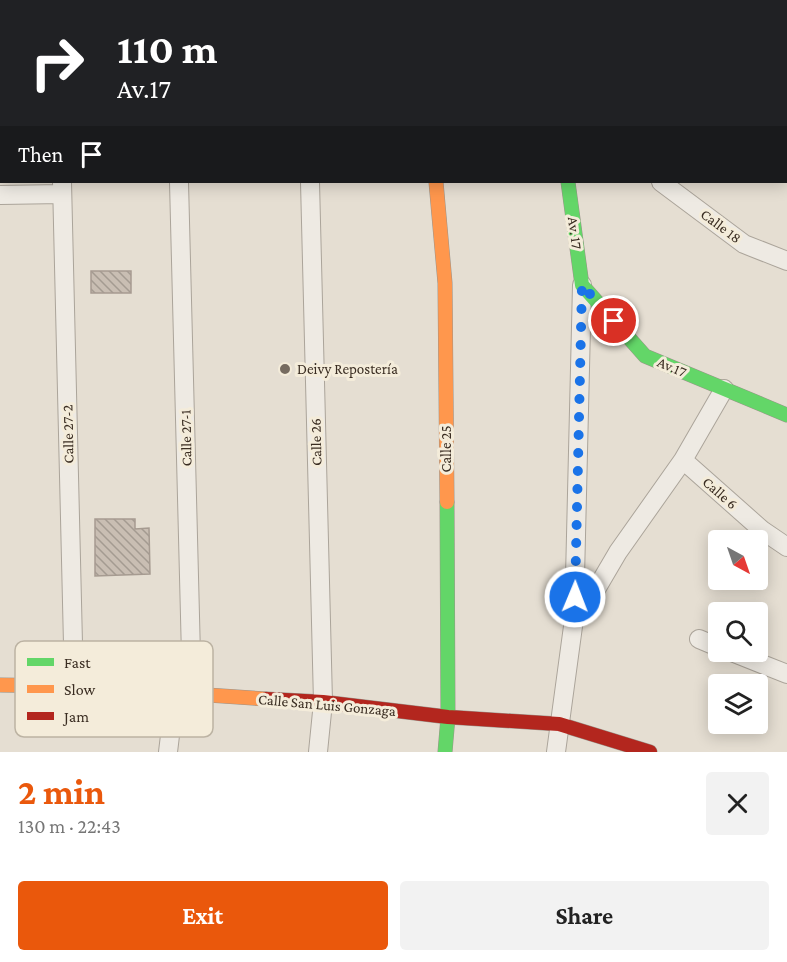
<!DOCTYPE html>
<meta charset="utf-8">
<style>
:root{--surface:#fff;--page:#f2f2f2;--text:#222;--muted:#767676;--accent:#ea580c}
body{margin:0;font-family:"Crimson Pro",serif;background:var(--page);color:var(--text);height:100vh;display:flex;flex-direction:column;font-size:22px;white-space:nowrap}
*{box-sizing:border-box;margin:0}
p{font-size:20px;color:var(--muted)}
.icon{flex:none;width:33px;height:33px;fill:none;stroke:currentColor;stroke-width:2;stroke-linecap:round;stroke-linejoin:round}
.map{position:relative;height:752px;overflow:hidden}
.sheet{display:flex;flex-direction:column;background:var(--surface);flex:1}
.sheet>*{flex:none}
.hud{position:absolute;left:0px;top:0px;width:788px;height:183px;box-shadow:0 3px 15px #0003;background:#202124;color:#fff;overflow:hidden}
.needle{width:39px;rotate:140deg}
.fabs{position:absolute;left:708px;top:530px;display:grid;gap:12px}
.fabs a{display:grid;place-items:center;width:60px;height:60px;border-radius:6px;background:var(--surface);box-shadow:0 3px 15px #0003;font-size:30px}
.pin{position:absolute;display:grid;place-items:center;width:51px;height:51px;color:#fff;margin:-26px;border:3px solid #fff;border-radius:50%;box-shadow:0 2px 6px #0007}
.me{position:absolute;width:66px;margin:-33px;rotate:1deg;stroke-linejoin:round;filter:drop-shadow(0 0 4px #0008)}
.turn{display:flex;align-items:center;gap:21px;height:126px;padding:0 18px;font-size:27px}
.turn .icon{width:78px;height:78px;stroke-width:2.5}
.turn b{display:block;font-size:42px;line-height:51px}
.then{display:flex;align-items:center;height:57px;padding:0 18px;background:#0003;gap:12px;font-size:22px}
.round{display:grid;place-items:center;flex:none;width:63px;height:63px;border-radius:6px;background:var(--page)}
.head{display:flex;align-items:center;justify-content:space-between;height:102px;padding:0 18px}
h1{font-size:36px;font-weight:700;line-height:45px;color:var(--accent)}
.action{display:flex;gap:12px;margin-top:auto;padding:12px 18px}
.action a{flex:1;height:69px;border-radius:6px;background:var(--accent);color:#fff;font-size:24px;font-weight:700;line-height:69px;text-align:center}
.action a+a{background:var(--page);color:var(--text)}
.map>svg:first-child{display:block}
.building{fill:url(#building-back-hatch);stroke:#a69b91;stroke-width:1.5}
.lines{fill:none;stroke-linecap:round;stroke-linejoin:round}
.street-casing{stroke:#aba49a;stroke-width:20}
.fast-casing{stroke:#9b938a;stroke-width:15}
.slow-casing{stroke:#9b938a;stroke-width:15}
.jam-casing{stroke:#9b938a;stroke-width:15}
.street{stroke:#eeeae3;stroke-width:18}
.fast{stroke:#63d668;stroke-width:14}
.slow{stroke:#ff974d;stroke-width:14}
.jam{stroke:#b3261e;stroke-width:14}
.route{stroke:#1a73e8;stroke-width:10;stroke-dasharray:0 18}
.poi-dot{fill:#766b60;stroke:#f4ecda;stroke-width:2}
.labels{text-anchor:middle;dominant-baseline:central;stroke-width:6;stroke-linejoin:round;paint-order:stroke}
.street-label{font-size:15px;fill:#3a2d22;stroke:#f4ecda}
.poi-label{font-size:15px;fill:#3a2d22;stroke:#f4ecda;text-anchor:start}
.key{fill:#f4ecda;stroke:#bcb3a3;stroke-width:1.5}
.key-label{font-size:16px;fill:#3a2d22}
</style>
<div class="map">
<svg width="787" height="752" viewBox="0 0 787 752">
<defs>
<pattern id="building-back-hatch" width="6" height="6" patternUnits="userSpaceOnUse" patternTransform="scale(1.5)"><rect width="6" height="6" fill="#c9beb3"/><path d="M-1 5l2 2M0 0l6 6M5-1l2 2" fill="none" stroke="#a49b91"/></pattern>
</defs>
<rect width="100%" height="100%" fill="#e5ded2"/>
<path class="building" d="M 91,271 L 131,271 L 131,293 L 91,293 Z
M 95,519 L 135,519 L 135,529 L 149,528 L 150,574 L 95,576 Z"/>
<g class="lines">
<defs>
<path id="street" d="M 54,0 L 54,2
M 172,0 L 172,2
M 301,0 L 301,2
M 420,0 L 421,2
M 664,0 L 666,2
M 786,90 L 787,91
M 62,182 L 74,686
M 179,182 L 192,695
M 310,182 L 323,702 L 318,752
M 661,182 L 744,244 L 787,261
M 0,195 L 62,194
M 683,460 L 762,530 L 787,547
M 574,619 L 591,598 L 618,552 L 683,460 L 724,389
M 699,639 L 718,647
M 729,651 L 787,674
M 168,752 L 175,694
M 556,752 L 574,619 L 582,285"/>
<path id="fast" d="M 568,182 L 582,285 L 645,356 L 787,415
M 445,752 L 448,717 L 447,502"/>
<path id="slow" d="M 546,0 L 546,2
M 436,182 L 445,283 L 447,502
M 0,685 L 74,686 L 266,699"/>
<path id="jam" d="M 266,699 L 323,702 L 448,717 L 559,724 L 650,752"/>
</defs>
<use href="#street" class="street-casing"/>
<use href="#fast" class="fast-casing"/>
<use href="#slow" class="slow-casing"/>
<use href="#jam" class="jam-casing"/>
<use href="#street" class="street"/>
<use href="#fast" class="fast"/>
<use href="#slow" class="slow"/>
<use href="#jam" class="jam"/>
</g>
<g class="lines">
<path class="route" d="M 575,597 L 582,285 L 614,321"/>
</g>
<circle class="poi-dot" cx="285" cy="369" r="6"/>
<g class="labels">
<g class="street-label">
<text transform="translate(721 226) rotate(37)">Calle 18</text>
<text transform="translate(575 233) rotate(82)">Av. 17</text>
<text transform="translate(672 367) rotate(23)">Av.17</text>
<text transform="translate(68 434) rotate(-91)">Calle 27-2</text>
<text transform="translate(186 438) rotate(-91)">Calle 27-1</text>
<text transform="translate(316 442) rotate(-91)">Calle 26</text>
<text transform="translate(446 449) rotate(-90)">Calle 25</text>
<text transform="translate(720 493) rotate(41)">Calle 6</text>
<text transform="translate(327 705) rotate(5)">Calle San Luis Gonzaga</text>
</g>
<g class="poi-label">
<text x="297" y="369">Deivy Repostería</text>
</g>
</g>
<rect x="15" y="641" width="198" height="96" rx="9" class="key"/>
<rect x="27" y="658" width="27" height="8" fill="#63d668"/>
<rect x="27" y="685" width="27" height="8" fill="#ff974d"/>
<rect x="27" y="712" width="27" height="8" fill="#b3261e"/>
<g class="key-label">
<text x="64" y="668">Fast</text>
<text x="64" y="695">Slow</text>
<text x="64" y="722">Jam</text>
</g>
</svg>
<div class="fabs">
<a><svg class="needle" viewBox="-14 -14 28 28"><path d="M0-13l5 13h-10z" fill="#e53935"/><path d="M0 13l5-13h-10z" fill="#767676"/></svg></a>
<a><svg class="icon" aria-label="search" viewBox="0 0 24 24"><circle cx="10" cy="10" r="6"/><path d="M15 15l6 6"/></svg></a>
<a><svg class="icon" aria-label="layers" viewBox="0 0 24 24"><path d="M12 4l9 5-9 5-9-5zM3 14l9 5 9-5"/></svg></a>
</div>
<div class="pin" style="left:614px;top:321px;background:#d93025"><svg class="icon" aria-label="arrive" viewBox="0 0 24 24"><path d="M6 21V4h12l-3 4 3 4H6"/></svg></div>
<svg class="me" style="left:575px;top:597px" viewBox="-20 -20 40 40"><circle r="17" fill="#1a73e8" stroke="#fff" stroke-width="3"/><path d="M0-11L8 9 0 5-8 9z" fill="#fff"/></svg>
<div class="hud">
<div class="turn"><svg class="icon" aria-label="right" viewBox="0 0 24 24"><path d="M7 20v-9h11M14 6l5 5-5 5"/></svg><div><b>110 m</b>Av.17</div></div>
<div class="then">Then<svg class="icon" aria-label="arrive" viewBox="0 0 24 24"><path d="M6 21V4h12l-3 4 3 4H6"/></svg></div>
</div>
</div>
<section class="sheet">
<div class="head"><div><h1>2 min</h1><p>130 m · 22:43</p></div><a class="round"><svg class="icon" aria-label="close" viewBox="0 0 24 24"><path d="M6 6l12 12M18 6L6 18"/></svg></a></div>
<div class="action"><a>Exit</a><a>Share</a></div>
</section>
